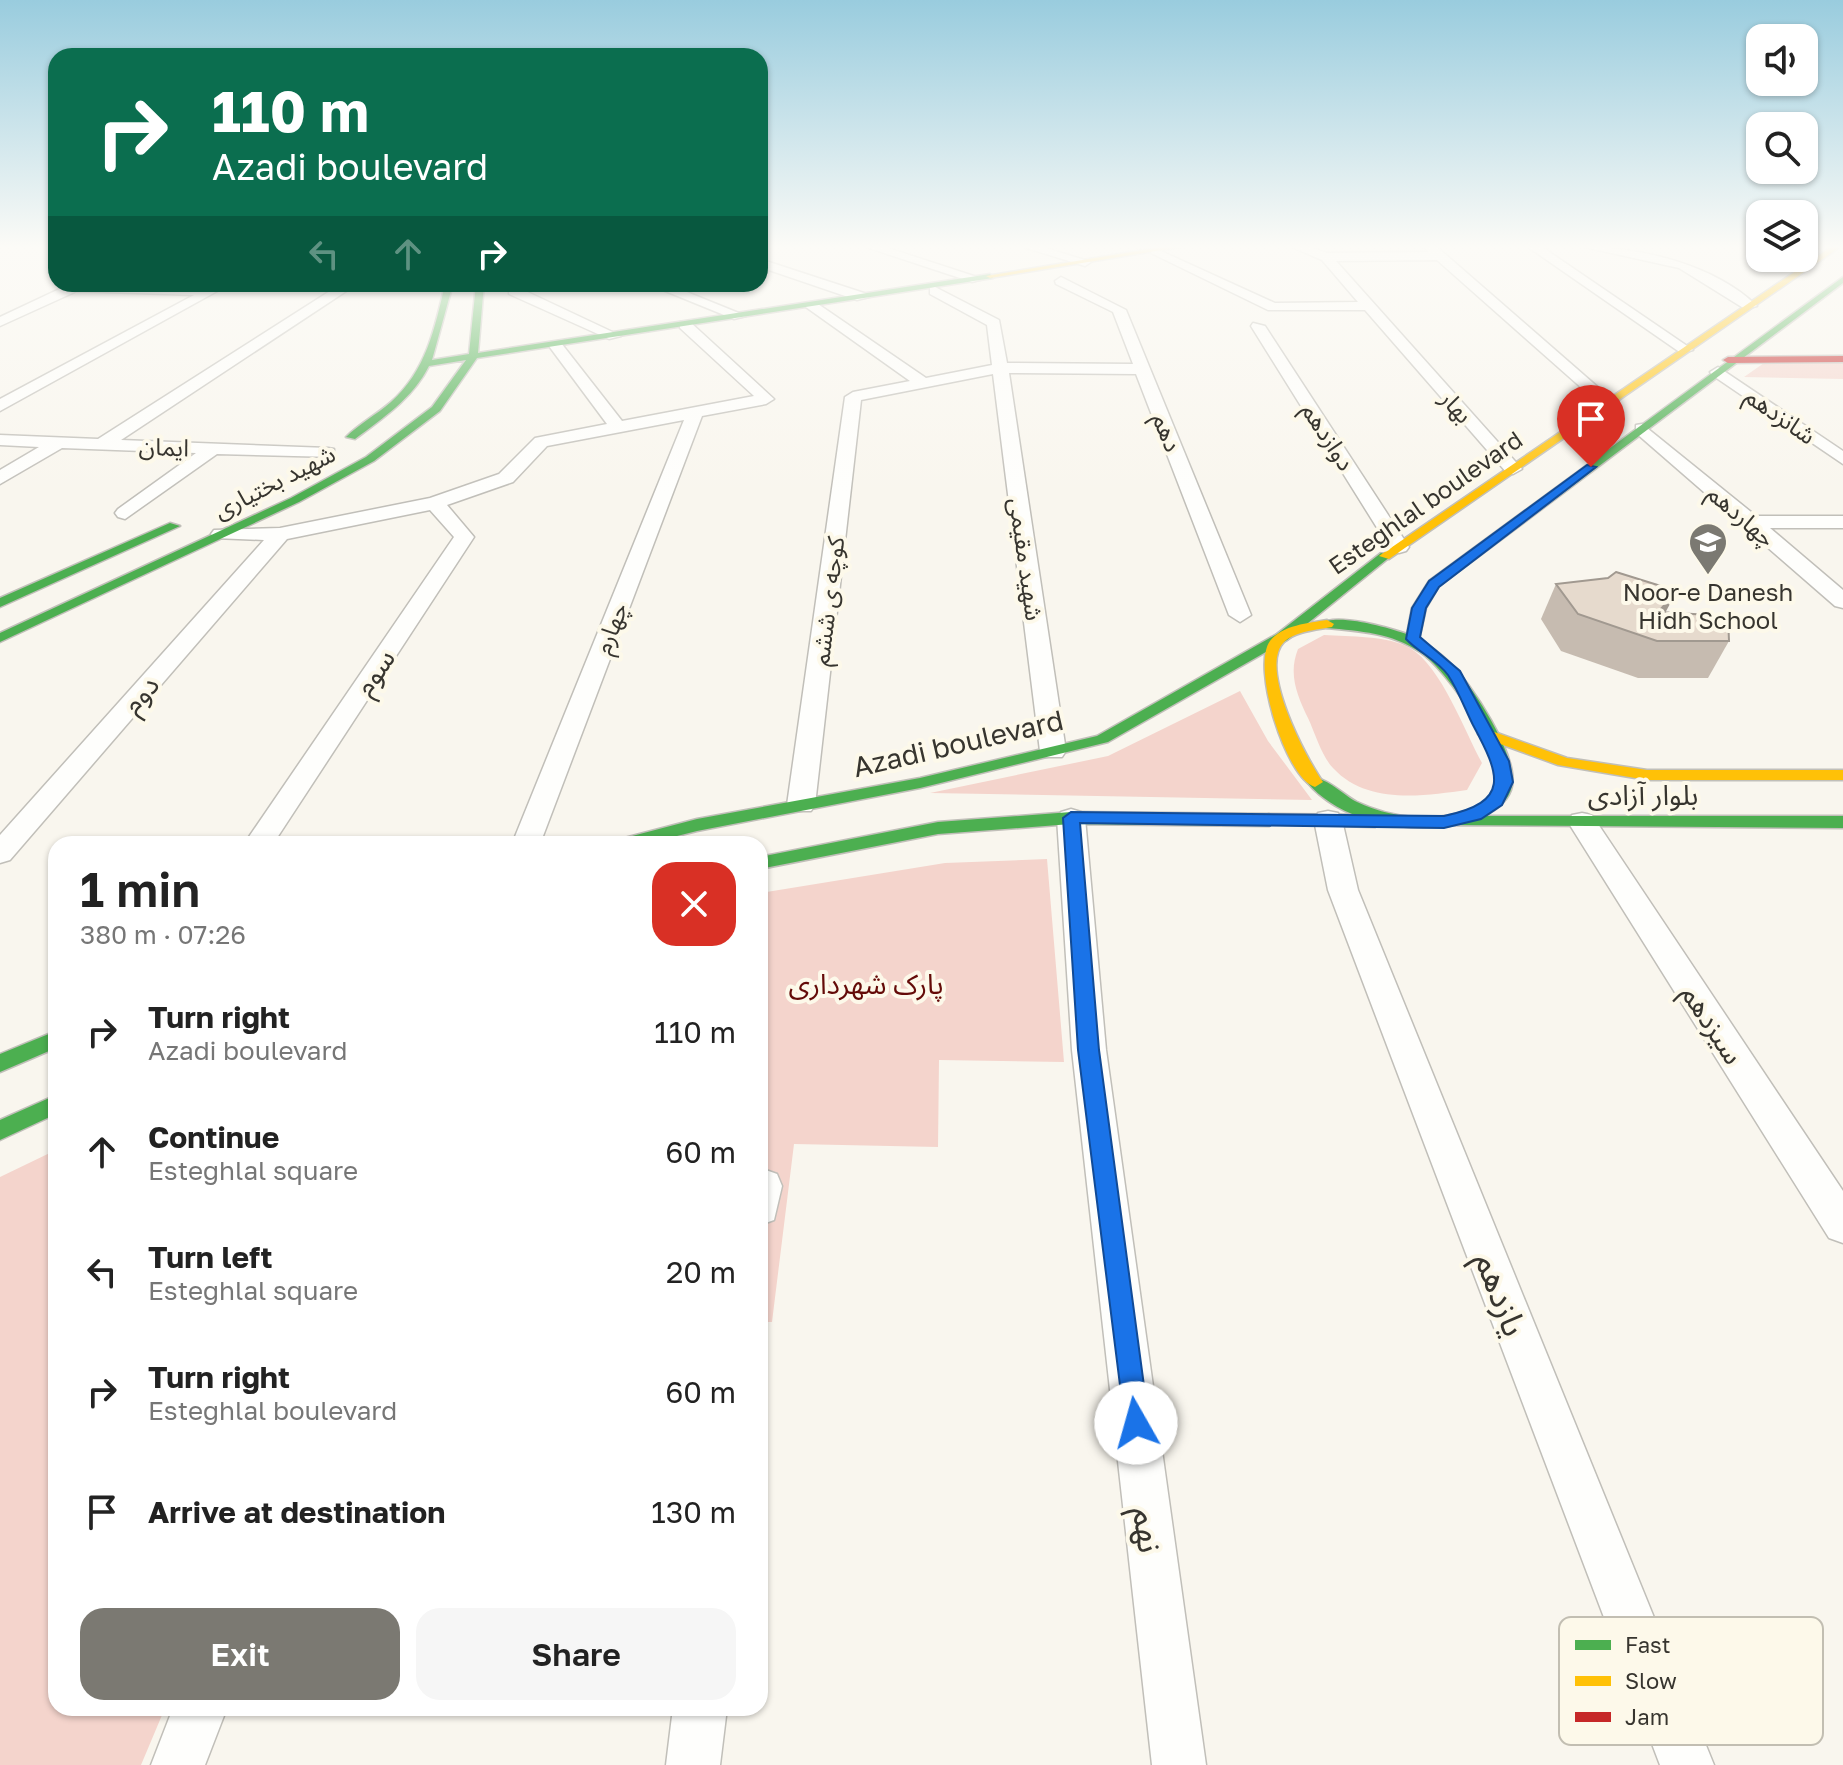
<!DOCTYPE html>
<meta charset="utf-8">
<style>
:root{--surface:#fff;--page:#f6f6f6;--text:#222;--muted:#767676;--accent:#7b7972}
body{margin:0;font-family:"Golos Text","Noto Sans Arabic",sans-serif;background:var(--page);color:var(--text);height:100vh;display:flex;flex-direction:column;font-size:30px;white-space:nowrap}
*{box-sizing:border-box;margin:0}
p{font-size:26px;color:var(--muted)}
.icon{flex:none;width:44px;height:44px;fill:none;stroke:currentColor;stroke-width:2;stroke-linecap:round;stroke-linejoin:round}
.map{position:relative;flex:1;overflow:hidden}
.details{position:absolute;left:48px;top:836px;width:720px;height:880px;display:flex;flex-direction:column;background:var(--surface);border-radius:24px;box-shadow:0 2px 6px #0004}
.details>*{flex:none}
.guide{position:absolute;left:48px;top:48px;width:720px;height:244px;border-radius:24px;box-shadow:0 2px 6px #0004;background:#0b6e4f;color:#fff;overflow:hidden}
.buttons{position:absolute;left:1746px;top:24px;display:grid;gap:16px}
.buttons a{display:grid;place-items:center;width:72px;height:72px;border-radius:16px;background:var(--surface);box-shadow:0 2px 6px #0004;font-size:40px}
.pin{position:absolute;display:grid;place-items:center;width:68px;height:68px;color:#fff;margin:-82px -34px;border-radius:50% 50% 50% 0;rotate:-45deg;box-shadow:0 0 8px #0007}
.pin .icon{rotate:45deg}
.me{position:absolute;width:88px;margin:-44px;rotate:353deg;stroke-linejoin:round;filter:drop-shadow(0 0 6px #0008)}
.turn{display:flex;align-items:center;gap:28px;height:168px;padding:0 32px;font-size:36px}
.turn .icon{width:104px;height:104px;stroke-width:2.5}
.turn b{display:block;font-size:56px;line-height:68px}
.lanes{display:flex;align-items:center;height:76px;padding:0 32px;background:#0003;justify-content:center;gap:40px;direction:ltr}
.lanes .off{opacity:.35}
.round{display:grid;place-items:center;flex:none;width:84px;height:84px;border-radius:24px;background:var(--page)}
.overview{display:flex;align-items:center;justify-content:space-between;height:136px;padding:0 32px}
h1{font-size:48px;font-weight:600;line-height:60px}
.primary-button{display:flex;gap:16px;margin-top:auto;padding:16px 32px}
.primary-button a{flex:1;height:92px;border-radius:24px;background:var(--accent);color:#fff;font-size:32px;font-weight:600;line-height:92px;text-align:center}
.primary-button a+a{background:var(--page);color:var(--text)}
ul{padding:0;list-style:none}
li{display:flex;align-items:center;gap:24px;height:120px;padding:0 32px}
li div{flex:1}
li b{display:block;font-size:30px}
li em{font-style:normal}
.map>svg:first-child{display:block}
.green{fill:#f4d4cc}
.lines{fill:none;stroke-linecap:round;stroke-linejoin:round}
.street-casing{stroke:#c1bfb9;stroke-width:3}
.fast-casing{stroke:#c1bfb9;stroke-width:3}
.slow-casing{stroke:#c1bfb9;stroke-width:3}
.jam-casing{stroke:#c1bfb9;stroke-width:3}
.street{fill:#fefefc;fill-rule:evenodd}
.fast{fill:#4caf50;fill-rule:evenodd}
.slow{fill:#ffc107;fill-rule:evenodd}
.jam{fill:#c62828;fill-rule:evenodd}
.wall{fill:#c6bbb0}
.shaded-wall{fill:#a19990}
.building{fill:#e6dacd;stroke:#a19990;stroke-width:2}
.route{fill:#1a73e8;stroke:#114b97;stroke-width:2}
.labels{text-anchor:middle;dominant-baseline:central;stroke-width:8;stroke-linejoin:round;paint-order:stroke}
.far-street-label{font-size:24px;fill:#37352f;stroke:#fdf9ea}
.far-poi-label{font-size:24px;fill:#37352f;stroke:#fdf9ea}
.street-label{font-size:28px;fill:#37352f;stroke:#fdf9ea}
.park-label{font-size:28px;fill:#640b08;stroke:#fdf9ea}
.near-street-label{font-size:34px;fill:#37352f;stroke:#fdf9ea}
.key{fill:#fdf9ea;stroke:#c2beb2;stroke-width:2}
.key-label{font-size:22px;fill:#37352f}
</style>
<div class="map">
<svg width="1843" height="1765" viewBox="0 0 1843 1765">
<rect width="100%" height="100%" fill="#f9f6ee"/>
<path class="green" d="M 1764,363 L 1843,363 L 1843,379 L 1744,377 Z
M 1324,635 C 1350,637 1387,635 1410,648 C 1441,666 1465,732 1482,763 L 1467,790 C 1423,796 1367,805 1333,768 C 1322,757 1315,733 1308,718 C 1297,695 1288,674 1298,649 Z
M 1240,691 L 1268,741 L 1312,800 L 930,793 L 1108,756 Z
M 1047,859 L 1064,1062 L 939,1060 L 938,1147 L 794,1144 L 772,1322 L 760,1322 L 760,893 L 945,863 Z
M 56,1150 L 56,1708 L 165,1708 L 141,1765 L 0,1765 L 0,1177 Z"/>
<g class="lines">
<defs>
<path id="street" d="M 866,247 L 885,247 L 983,279 L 972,282 Z
M 1023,247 L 1043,247 L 1091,262 L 1085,266 Z
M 1152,247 L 1275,303 L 1358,302 L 1322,260 L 1292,247 L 1310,247 L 1327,253 L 1429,252 L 1424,247 L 1437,247 L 1616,403 L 1614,406 L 1602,406 L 1437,260 L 1336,261 L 1522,469 L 1513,474 L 1507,473 L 1365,310 L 1268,310 L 1151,253 Z
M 1528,247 L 1542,247 L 1693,350 L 1681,353 Z
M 1584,247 C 1641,247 1715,265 1757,306 L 1745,309 L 1679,268 Z
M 760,259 L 867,294 L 869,297 L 857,300 L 760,267 Z
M 1061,277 L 1126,310 L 1251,615 L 1240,622 L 1229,615 L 1136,374 L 1009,373 L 1066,751 L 1062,757 L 1044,757 L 1040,751 L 993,374 L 861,400 L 815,805 L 811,811 L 791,811 L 787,805 L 845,397 L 853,392 L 910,381 L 803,305 L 815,302 L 926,378 L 992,365 L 987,325 L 930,294 L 930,288 L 935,287 L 999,320 L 1007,363 L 1133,364 L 1113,312 L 1056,284 L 1055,281 Z
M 70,284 L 208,287 L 230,284 L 0,411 L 0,399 L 194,295 L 77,291 L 0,326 L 0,317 Z
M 341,284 L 357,284 L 121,440 L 328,448 L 334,449 L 334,457 L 217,454 L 125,519 L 118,517 L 115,513 L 118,509 L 196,453 L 62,448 L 0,484 L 0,470 L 39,447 L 0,445 L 0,435 L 98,439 Z
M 648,284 L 667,284 L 746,316 L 734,319 Z
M 509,288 L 519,288 L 621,336 L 609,339 L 509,294 Z
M 680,322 L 690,322 L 774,399 L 766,404 L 702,416 L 540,844 L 512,844 L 684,420 L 547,446 L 513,482 L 447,505 L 474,537 L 273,844 L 244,844 L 454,537 L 430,510 L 287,539 L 10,860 L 0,863 L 0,835 L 264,540 L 214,538 L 211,534 L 214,530 L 280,528 L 430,498 L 499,474 L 535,438 L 607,424 L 549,346 L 556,342 L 561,343 L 622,421 L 754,396 L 680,328 Z
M 1253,323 L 1265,326 L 1409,547 L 1406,551 L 1399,553 L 1389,547 L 1251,326 Z
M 1718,367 L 1843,451 L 1843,464 L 1712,375 L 1710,372 Z
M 1642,424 L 1756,516 L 1843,516 L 1843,528 L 1770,528 L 1843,590 L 1843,608 L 1835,606 L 1636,433 L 1636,425 Z
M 1071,809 L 1081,812 L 1085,818 L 1106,1050 L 1206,1765 L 1152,1765 L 1072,1050 L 1057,818 L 1061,812 Z
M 1328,811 L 1338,813 L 1342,820 L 1358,890 L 1714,1765 L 1660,1765 L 1328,890 L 1314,820 L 1318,813 Z
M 1582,813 L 1592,815 L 1843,1191 L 1843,1243 L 1829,1238 L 1568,822 L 1572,815 Z
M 763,1169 L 777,1174 L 782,1186 L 774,1220 L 760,1225 L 760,1170 Z
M 173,1708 L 227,1708 L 205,1765 L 151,1765 Z
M 673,1708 L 727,1708 L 720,1765 L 666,1765 Z"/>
<path id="fast" d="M 990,274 L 993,278 L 477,358 L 440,411 L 374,461 L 299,502 L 0,642 L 0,633 L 291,498 L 366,457 L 432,407 L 466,360 L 429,366 C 413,398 383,418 355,439 L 346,437 C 359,424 376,415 391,402 C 426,371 435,328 445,284 L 453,284 L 432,360 L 469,354 L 476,284 L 484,284 L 478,353 Z
M 1843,277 L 1843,283 L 1439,586 L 1426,608 L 1419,640 C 1430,646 1440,653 1449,662 C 1471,683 1518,755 1512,786 C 1509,801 1496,810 1484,816 L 1843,816 L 1843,828 L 1455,825 C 1406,833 1340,822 1307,782 L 1309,778 C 1325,775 1343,795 1357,802 C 1391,818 1433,823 1469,810 C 1478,806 1489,801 1494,792 C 1510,760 1447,669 1420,652 C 1392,633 1360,631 1327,628 L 1320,624 C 1336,612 1389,628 1407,634 L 1412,608 L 1429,581 Z
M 170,523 L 180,526 L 0,607 L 0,598 Z
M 1381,553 L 1391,556 L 1287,640 L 1108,742 L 920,788 L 697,831 L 645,844 L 614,844 L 617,840 L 697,819 L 920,778 L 1097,736 L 1277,634 Z
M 1071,812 L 1269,814 L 1277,820 L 1269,826 L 1071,824 L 938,834 L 760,869 L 760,857 L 938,822 Z
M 56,1031 L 56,1048 L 0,1072 L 0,1054 Z
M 56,1095 L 56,1114 L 0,1140 L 0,1120 Z"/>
<path id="slow" d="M 1161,247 L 1180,247 L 990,278 L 986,276 Z
M 1831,247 L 1840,247 L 1389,559 L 1379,556 Z
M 1327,620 L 1334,624 L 1332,627 C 1316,630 1296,631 1284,642 C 1258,668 1306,758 1323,782 L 1315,787 C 1286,779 1251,666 1270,641 C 1282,625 1309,623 1327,620 Z
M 1486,729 L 1567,758 L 1647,770 L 1843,770 L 1843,780 L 1647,780 L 1558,765 L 1481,737 L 1478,734 Z"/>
<path id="jam" d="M 1843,356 L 1843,362 L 1728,363 L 1723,360 L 1728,357 Z
M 1269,814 L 1375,815 L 1383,821 L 1375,827 L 1263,824 L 1261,820 L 1263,816 Z"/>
</defs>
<use href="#street" class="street-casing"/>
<use href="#fast" class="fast-casing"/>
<use href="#slow" class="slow-casing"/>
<use href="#jam" class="jam-casing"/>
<use href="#street" class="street"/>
<use href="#fast" class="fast"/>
<use href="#slow" class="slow"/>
<use href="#jam" class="jam"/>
</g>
<path class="wall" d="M 1556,584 L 1665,612 L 1729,641 L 1708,678 L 1638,678 L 1561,651 L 1541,619 Z"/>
<path class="shaded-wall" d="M 1677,591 L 1658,626 L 1658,612 Z"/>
<path class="building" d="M 1616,572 L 1677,591 L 1658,612 L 1728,616 L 1729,641 L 1657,641 L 1578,614 L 1556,584 L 1608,578 Z"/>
<linearGradient id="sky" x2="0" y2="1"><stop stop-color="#99ccde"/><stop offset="0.5" stop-color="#fcfbf7"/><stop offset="1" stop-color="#fcfbf7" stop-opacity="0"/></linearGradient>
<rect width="1843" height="494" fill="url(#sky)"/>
<path class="route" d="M 1587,465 L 1596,467 L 1439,587 L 1426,608 L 1420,637 L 1460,671 L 1509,761 L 1513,782 L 1502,805 L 1481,819 L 1444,828 L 1080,823 L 1099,1050 L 1149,1423 L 1145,1433 L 1136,1437 L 1126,1433 L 1078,1050 L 1063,818 L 1071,812 L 1444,816 C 1511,802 1500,775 1473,725 C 1465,709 1458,690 1448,675 C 1437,660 1418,652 1406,639 L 1412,608 L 1429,581 Z"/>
<defs>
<symbol id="school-pin" viewBox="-11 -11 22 30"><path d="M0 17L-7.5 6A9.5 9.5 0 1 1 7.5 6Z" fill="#7b7972" stroke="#fdf9ea"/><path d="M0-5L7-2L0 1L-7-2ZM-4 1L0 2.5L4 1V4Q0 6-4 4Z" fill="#fff"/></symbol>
</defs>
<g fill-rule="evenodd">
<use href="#school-pin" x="1686" y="520" width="44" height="60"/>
</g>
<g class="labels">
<g class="far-street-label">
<text transform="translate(1457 406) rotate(48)">بهار</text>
<text transform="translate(1781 415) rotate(35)">شانزدهم</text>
<text transform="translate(1168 432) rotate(68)">دهم</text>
<text transform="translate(1329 436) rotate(57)">دوازدهم</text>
<text transform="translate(164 446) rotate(2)">ایمان</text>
<text transform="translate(274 481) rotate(-27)">شهید بختیاری</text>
<text transform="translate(1425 502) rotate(-35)">Esteghlal boulevard</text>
<text transform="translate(1742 515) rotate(41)">چهاردهم</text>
<text transform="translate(1027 559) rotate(82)">شهید مقیمی</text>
<text transform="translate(827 601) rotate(-83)">کوچه ی ششم</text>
<text transform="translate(610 628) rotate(-69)">چهارم</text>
</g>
<g class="far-poi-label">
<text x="1708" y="591">Noor-e Danesh<tspan x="1708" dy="28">Hidh School</tspan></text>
</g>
<g class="street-label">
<text transform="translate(374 672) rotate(-56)">سوم</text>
<text transform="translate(140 694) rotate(-49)">دوم</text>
<text transform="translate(958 743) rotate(-13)">Azadi boulevard</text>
<text x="1643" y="794">بلوار آزادی</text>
<text transform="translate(1713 1024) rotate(57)">سیزدهم</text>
</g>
<g class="park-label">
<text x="866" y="983">پارک شهرداری</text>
</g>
<g class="near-street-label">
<text transform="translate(1502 1294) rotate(69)">یازدهم</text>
<text transform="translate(1149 1530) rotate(83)">نهم</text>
</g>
</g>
<rect x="1559" y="1617" width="264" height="128" rx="12" class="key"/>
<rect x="1575" y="1640" width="36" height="10" fill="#4caf50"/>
<rect x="1575" y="1676" width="36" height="10" fill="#ffc107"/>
<rect x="1575" y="1712" width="36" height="10" fill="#c62828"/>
<g class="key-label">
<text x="1625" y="1653">Fast</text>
<text x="1625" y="1689">Slow</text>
<text x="1625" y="1725">Jam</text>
</g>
</svg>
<div class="buttons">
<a><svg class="icon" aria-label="sound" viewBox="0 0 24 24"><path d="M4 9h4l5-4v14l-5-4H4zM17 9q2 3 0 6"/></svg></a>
<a><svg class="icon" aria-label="search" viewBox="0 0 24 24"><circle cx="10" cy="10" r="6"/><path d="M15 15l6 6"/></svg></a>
<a><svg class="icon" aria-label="layers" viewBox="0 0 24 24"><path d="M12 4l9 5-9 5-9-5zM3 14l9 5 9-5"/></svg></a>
</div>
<div class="pin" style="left:1591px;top:467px;background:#d93025"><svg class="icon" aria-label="arrive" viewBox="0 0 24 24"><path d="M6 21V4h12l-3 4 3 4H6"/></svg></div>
<svg class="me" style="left:1136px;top:1423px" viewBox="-20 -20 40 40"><circle r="19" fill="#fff"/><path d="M0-13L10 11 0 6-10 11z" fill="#1a73e8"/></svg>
<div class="guide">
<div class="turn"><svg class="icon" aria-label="right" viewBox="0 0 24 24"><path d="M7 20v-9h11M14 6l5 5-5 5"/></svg><div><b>110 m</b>Azadi boulevard</div></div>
<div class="lanes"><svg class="icon off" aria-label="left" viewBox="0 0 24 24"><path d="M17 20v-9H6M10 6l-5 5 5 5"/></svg><svg class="icon off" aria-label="ahead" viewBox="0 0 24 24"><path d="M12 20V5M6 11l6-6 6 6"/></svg><svg class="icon" aria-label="right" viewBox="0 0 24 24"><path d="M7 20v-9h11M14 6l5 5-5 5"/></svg></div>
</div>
<section class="details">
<div class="overview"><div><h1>1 min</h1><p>380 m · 07:26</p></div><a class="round" style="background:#d93025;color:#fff"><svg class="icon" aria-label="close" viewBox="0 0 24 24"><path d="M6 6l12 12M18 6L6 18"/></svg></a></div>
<ul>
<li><svg class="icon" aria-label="right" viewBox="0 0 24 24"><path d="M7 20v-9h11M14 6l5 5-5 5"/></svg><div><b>Turn right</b><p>Azadi boulevard</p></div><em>110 m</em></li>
<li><svg class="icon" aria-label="ahead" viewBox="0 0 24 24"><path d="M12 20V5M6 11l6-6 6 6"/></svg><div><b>Continue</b><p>Esteghlal square</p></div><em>60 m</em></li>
<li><svg class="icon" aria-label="left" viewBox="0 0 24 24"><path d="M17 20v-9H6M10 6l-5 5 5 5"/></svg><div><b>Turn left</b><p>Esteghlal square</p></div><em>20 m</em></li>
<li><svg class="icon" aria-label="right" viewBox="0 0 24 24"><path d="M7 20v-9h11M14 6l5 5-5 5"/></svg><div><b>Turn right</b><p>Esteghlal boulevard</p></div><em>60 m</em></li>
<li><svg class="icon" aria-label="arrive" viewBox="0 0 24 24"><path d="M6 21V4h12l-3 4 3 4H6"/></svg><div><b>Arrive at destination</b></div><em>130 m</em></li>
</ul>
<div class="primary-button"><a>Exit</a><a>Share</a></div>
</section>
</div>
